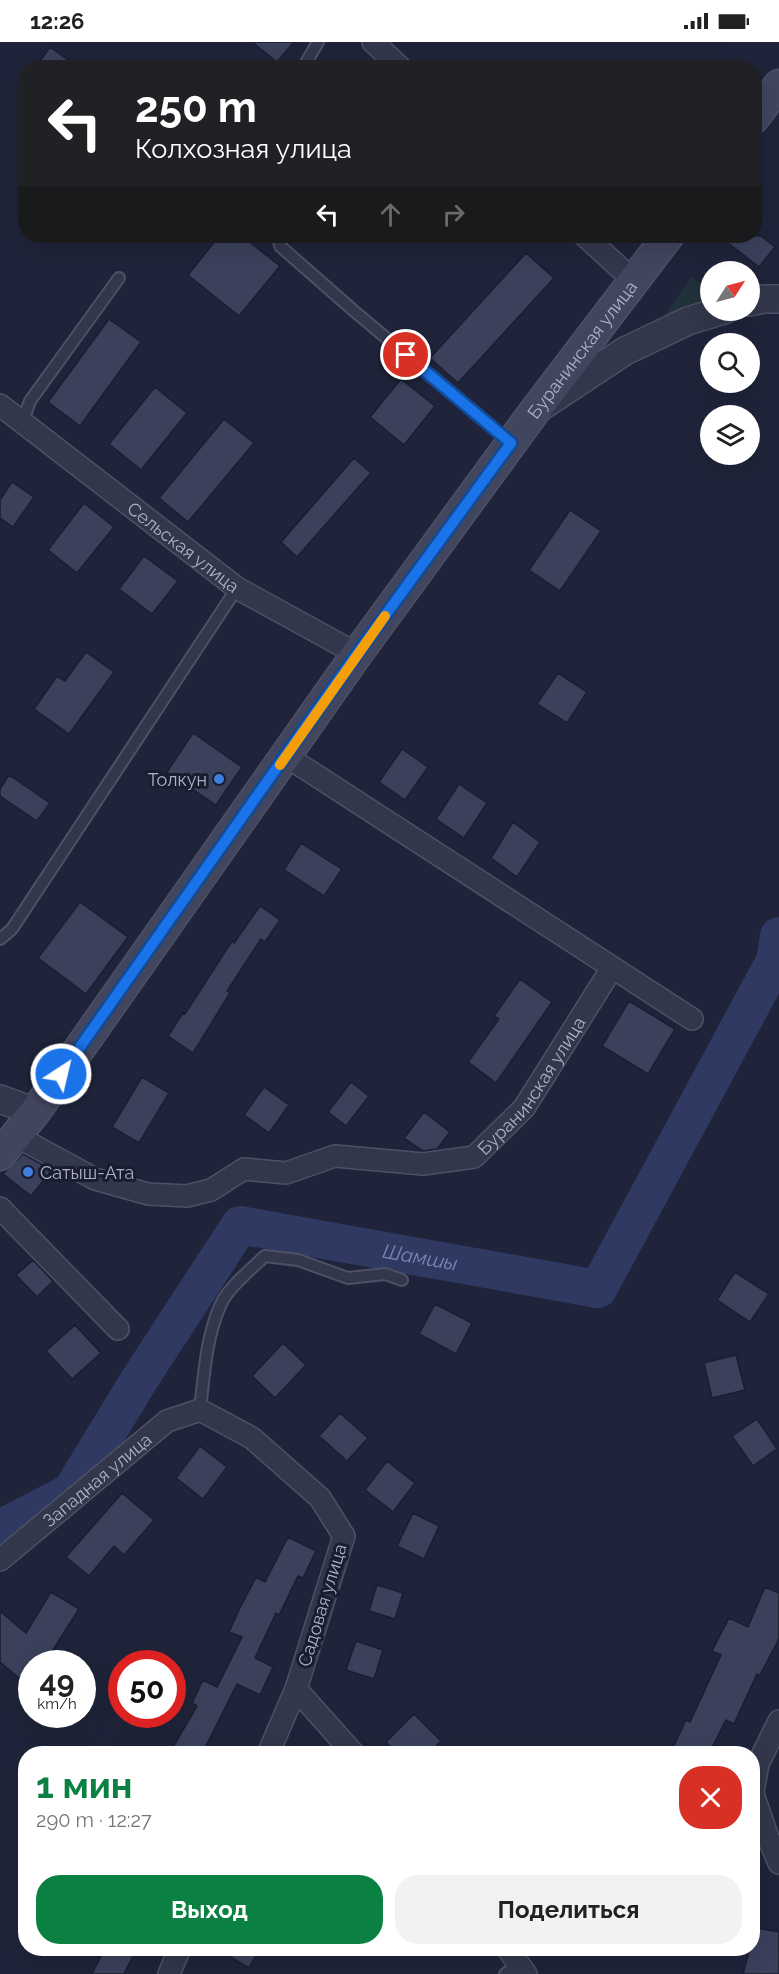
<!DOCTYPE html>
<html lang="ru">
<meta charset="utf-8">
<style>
:root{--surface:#fff;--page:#f2f2f2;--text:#222;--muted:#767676;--accent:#0b8043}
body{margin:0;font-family:Raleway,sans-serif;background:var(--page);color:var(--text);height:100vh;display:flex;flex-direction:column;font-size:22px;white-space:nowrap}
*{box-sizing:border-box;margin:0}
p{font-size:20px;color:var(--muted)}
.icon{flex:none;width:33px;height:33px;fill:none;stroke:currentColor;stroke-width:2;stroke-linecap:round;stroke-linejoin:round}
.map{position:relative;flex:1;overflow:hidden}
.drawer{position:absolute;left:18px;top:1704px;width:742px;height:210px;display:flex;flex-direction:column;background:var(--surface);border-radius:24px;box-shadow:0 6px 24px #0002}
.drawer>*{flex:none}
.banner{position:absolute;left:18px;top:18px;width:744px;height:183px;border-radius:24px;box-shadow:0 6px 24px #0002;background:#202124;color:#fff;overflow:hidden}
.needle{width:39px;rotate:54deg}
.fabs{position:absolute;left:700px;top:219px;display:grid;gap:12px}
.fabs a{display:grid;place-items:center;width:60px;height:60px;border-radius:50%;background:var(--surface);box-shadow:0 6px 24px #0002;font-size:30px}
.speed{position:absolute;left:18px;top:1608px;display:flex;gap:12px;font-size:30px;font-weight:700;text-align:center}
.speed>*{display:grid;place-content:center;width:78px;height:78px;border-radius:50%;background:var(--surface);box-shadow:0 6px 24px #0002;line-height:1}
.speed small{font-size:15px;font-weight:400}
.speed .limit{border:9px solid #d22;background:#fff;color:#111}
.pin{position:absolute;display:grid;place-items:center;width:51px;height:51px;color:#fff;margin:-26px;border:3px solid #fff;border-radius:50%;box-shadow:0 2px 6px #0007}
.me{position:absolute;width:66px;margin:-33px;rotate:35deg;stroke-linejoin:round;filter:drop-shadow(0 0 4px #0008)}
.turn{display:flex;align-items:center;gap:21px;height:126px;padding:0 18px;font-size:27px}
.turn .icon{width:78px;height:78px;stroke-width:2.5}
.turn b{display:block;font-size:42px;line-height:51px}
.lanes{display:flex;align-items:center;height:57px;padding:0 18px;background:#0003;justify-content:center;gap:30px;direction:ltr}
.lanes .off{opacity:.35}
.round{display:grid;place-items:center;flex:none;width:63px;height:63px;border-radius:24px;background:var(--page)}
.head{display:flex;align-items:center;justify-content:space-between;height:102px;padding:0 18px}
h1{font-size:36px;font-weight:700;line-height:45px;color:var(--accent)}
.button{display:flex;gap:12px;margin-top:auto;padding:12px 18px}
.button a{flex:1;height:69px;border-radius:24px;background:var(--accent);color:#fff;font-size:24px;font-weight:700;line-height:69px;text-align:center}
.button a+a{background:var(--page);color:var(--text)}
.status{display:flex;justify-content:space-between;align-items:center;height:42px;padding:0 30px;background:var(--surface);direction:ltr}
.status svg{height:16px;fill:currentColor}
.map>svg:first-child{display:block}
.green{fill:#21323c}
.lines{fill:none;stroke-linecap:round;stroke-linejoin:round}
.river{stroke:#303961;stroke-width:38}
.building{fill:#3b415b;stroke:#1b1e31;stroke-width:1.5}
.service-casing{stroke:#4e5165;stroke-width:14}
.minor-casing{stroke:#4e5165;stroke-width:24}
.tertiary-casing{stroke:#4e5165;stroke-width:30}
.secondary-casing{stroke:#4e5165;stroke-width:33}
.service{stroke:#33374b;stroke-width:10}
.minor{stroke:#33374b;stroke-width:21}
.tertiary{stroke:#33374b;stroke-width:27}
.secondary{stroke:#41455e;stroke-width:30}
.route-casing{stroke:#114b97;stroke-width:15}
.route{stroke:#1a73e8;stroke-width:10}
.slow{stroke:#f59e0b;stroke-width:10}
.shop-dot{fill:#3f7fe0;stroke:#191d2f;stroke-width:2}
.labels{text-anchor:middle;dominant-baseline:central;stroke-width:6;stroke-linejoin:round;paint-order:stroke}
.street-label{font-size:18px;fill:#aeb1c7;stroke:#191d2f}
.poi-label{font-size:18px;fill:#aeb1c7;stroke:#191d2f;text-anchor:end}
.water-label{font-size:20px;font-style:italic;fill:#7b86b6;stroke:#191d2f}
</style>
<div class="status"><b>12:26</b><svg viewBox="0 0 49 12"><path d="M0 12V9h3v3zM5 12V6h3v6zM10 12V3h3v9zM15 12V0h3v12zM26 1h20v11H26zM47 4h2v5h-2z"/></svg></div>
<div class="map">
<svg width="779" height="1932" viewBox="0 0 779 1932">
<rect width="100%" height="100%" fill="#1f243a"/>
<path class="green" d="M 691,235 L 711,248 L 711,261 L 662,278 Z"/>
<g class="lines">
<path class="river" id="s1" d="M 0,1487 L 71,1450 L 141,1335 L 240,1183 L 598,1247 L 775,919 L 779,894"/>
</g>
<path class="building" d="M 252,0 L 294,0 L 277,20 Z
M 50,5 L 79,26 L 35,26 Z
M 219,194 L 242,194 L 280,224 L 239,274 L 188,233 Z
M 719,194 L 761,194 L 775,205 L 759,225 Z
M 526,211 L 554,236 L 458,341 L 430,316 Z
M 109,277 L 141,300 L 80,384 L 48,360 Z
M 401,337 L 435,364 L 404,403 L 370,375 Z
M 155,345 L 187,371 L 141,428 L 109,402 Z
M 224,377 L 254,401 L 188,480 L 159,456 Z
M 354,416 L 371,431 L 297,515 L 281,500 Z
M 12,440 L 34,455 L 13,485 L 0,476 L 0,458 Z
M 84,461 L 114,485 L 77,531 L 48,508 Z
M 570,468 L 601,489 L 560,549 L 529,528 Z
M 144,514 L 178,539 L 152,572 L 119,547 Z
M 86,610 L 114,630 L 69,692 L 34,667 L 57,634 L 65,639 Z
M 558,631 L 587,650 L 567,681 L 537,662 Z
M 193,691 L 242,725 L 216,763 L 167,730 Z
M 402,707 L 428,725 L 405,758 L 379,740 Z
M 9,733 L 50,761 L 37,779 L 0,754 L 0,747 Z
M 459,742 L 487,761 L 464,796 L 436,777 Z
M 513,780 L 540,800 L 517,835 L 491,816 Z
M 301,801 L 342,827 L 324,854 L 284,828 Z
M 80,860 L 128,895 L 86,952 L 38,916 Z
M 260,864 L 280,878 L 265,900 L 261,897 L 227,949 L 230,951 L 193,1011 L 168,994 L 183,971 L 185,972 L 232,899 L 234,901 Z
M 520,937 L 552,960 L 496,1041 L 468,1020 L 499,977 L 494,974 Z
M 629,959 L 675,987 L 648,1032 L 602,1004 Z
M 142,1035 L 169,1051 L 139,1101 L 112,1085 Z
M 351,1040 L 369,1054 L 346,1084 L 328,1070 Z
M 264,1045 L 289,1063 L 269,1091 L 244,1073 Z
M 424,1070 L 450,1090 L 437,1107 L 423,1109 L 404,1096 Z
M 23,1112 L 52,1128 L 31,1154 L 3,1132 Z
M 33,1218 L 53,1239 L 37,1255 L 16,1233 Z
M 735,1230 L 769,1252 L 750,1280 L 717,1258 Z
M 435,1262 L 472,1281 L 456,1312 L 419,1292 Z
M 75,1283 L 101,1311 L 72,1337 L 46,1309 Z
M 283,1301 L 306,1323 L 275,1356 L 252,1334 Z
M 736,1313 L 745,1348 L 712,1356 L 704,1321 Z
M 340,1371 L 368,1396 L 347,1419 L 319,1394 Z
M 757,1377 L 777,1407 L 753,1424 L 732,1394 Z
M 200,1404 L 227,1425 L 203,1457 L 176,1436 Z
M 387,1419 L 415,1441 L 393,1470 L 365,1448 Z
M 122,1451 L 154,1478 L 124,1513 L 114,1504 L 89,1534 L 66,1515 Z
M 413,1471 L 439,1484 L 424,1517 L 397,1504 Z
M 288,1495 L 316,1509 L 303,1536 L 298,1534 L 279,1573 L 276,1571 L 255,1616 L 273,1625 L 260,1653 L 237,1642 L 202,1712 L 184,1712 L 173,1705 L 197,1664 L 192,1661 L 203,1638 L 217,1645 L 242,1595 L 229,1590 L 239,1568 L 256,1535 L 265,1540 Z
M 377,1543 L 403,1551 L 395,1577 L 369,1569 Z
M 765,1545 L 779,1551 L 779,1597 L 760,1633 L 757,1632 L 734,1682 L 726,1678 L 709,1712 L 670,1712 L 686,1678 L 690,1680 L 721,1613 L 712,1609 L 729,1576 L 748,1585 Z
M 51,1550 L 79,1567 L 44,1622 L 32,1622 L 32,1647 L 0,1620 L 0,1569 L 26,1591 Z
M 356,1599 L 383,1608 L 374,1637 L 346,1628 Z
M 414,1672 L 441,1699 L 429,1712 L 397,1712 L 386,1700 Z
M 756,1886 L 779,1890 L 779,1932 L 743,1932 L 750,1906 L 753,1906 Z
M 105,1906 L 137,1906 L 124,1932 L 92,1932 Z
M 216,1906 L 260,1906 L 249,1926 Z"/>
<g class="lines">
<defs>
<path id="service" d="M 303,26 L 318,0
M 278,194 L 280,204 L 354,269 L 509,399
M 22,381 L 30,359 L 119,236
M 0,897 L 12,887 L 237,546
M 200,1368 C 204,1334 206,1294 221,1262 C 229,1245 251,1227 265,1214 L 298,1218 L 348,1236 L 385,1232 L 402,1238
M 505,1932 L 519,1922"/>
<g id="minor">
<path d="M 373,0 L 401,26"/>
<path d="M 585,194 L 634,239"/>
<path id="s2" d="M 0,363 L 237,546 L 357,612"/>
<path d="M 286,714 L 692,977"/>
<path id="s3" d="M 16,1094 L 95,1137 L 148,1152 L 187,1154 L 211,1148 L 244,1127 L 286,1131 L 335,1114 L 423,1122 L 474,1115 L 524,1066 L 612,926"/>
<path d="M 0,1166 L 118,1287"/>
<path id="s4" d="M 0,1518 L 167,1379 L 200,1368 L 252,1396 L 320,1456 L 344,1494 L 296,1647 L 268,1712"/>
<path d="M 296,1647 L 354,1712"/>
<path d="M 753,1750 L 758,1722 L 779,1679"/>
<path d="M 753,1752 L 767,1793 L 779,1821"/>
<path d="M 507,1906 L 526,1932"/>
<path d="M 169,1932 L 180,1906"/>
</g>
<path id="tertiary" d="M 750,260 L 763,257 L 779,257
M 542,364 L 625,309 L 688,279 L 724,268
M 0,1057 L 35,1070"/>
<g id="secondary">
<path d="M 754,76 L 779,43"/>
<path id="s5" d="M 0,1113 L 35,1070 L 357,612 L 534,370 L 668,194"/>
</g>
</defs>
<use href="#service" class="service-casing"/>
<use href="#minor" class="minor-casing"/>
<use href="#tertiary" class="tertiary-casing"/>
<use href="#secondary" class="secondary-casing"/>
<use href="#service" class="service"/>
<use href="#minor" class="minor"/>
<use href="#tertiary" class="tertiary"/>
<use href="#secondary" class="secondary"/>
</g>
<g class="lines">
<defs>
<path id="route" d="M 61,1032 L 357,612 L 511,401 L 406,313"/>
</defs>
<use href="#route" class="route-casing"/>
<use href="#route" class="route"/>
<path class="slow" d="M 280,723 L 385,574"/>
</g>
<g class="shop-dot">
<circle cx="219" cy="737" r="6"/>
<circle cx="28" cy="1130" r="6"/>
</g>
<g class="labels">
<g class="street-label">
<text stroke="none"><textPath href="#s5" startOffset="994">Буранинская улица</textPath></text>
<text stroke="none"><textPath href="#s2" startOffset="232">Сельская улица</textPath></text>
<text stroke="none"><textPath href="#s3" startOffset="574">Буранинская улица</textPath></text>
<text stroke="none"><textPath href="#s4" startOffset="126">Западная улица</textPath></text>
<text transform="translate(322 1563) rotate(-73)">Садовая улица</text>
</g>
<g class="poi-label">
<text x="207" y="737">Толкун</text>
<text x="40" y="1130" text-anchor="start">Сатыш-Ата</text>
</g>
<g class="water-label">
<text stroke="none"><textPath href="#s1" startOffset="579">Шамшы</textPath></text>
</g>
</g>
</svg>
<div class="fabs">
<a><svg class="needle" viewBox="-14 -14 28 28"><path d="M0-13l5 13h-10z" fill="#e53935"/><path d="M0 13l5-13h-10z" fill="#767676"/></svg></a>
<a><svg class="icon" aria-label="search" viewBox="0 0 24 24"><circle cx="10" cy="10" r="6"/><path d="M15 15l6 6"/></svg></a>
<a><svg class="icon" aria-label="layers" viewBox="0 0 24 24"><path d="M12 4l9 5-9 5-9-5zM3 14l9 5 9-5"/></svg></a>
</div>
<div class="speed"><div>49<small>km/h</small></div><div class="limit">50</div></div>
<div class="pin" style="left:406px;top:313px;background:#d93025"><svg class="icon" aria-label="arrive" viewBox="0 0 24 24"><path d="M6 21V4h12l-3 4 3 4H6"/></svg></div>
<svg class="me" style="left:61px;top:1032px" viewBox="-20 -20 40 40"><circle r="17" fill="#1a73e8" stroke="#fff" stroke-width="3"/><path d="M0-11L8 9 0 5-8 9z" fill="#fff"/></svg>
<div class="banner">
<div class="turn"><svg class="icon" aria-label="left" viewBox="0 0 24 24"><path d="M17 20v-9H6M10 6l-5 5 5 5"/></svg><div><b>250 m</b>Колхозная улица</div></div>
<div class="lanes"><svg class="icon" aria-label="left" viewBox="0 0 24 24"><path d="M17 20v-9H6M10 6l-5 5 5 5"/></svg><svg class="icon off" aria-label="ahead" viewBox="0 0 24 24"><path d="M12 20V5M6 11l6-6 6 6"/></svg><svg class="icon off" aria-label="right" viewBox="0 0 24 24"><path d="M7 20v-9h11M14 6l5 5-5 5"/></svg></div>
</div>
<section class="drawer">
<div class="head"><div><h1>1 мин</h1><p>290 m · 12:27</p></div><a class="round" style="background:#d93025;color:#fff"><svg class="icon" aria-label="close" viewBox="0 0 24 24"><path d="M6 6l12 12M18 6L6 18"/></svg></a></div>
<div class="button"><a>Выход</a><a>Поделиться</a></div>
</section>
</div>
